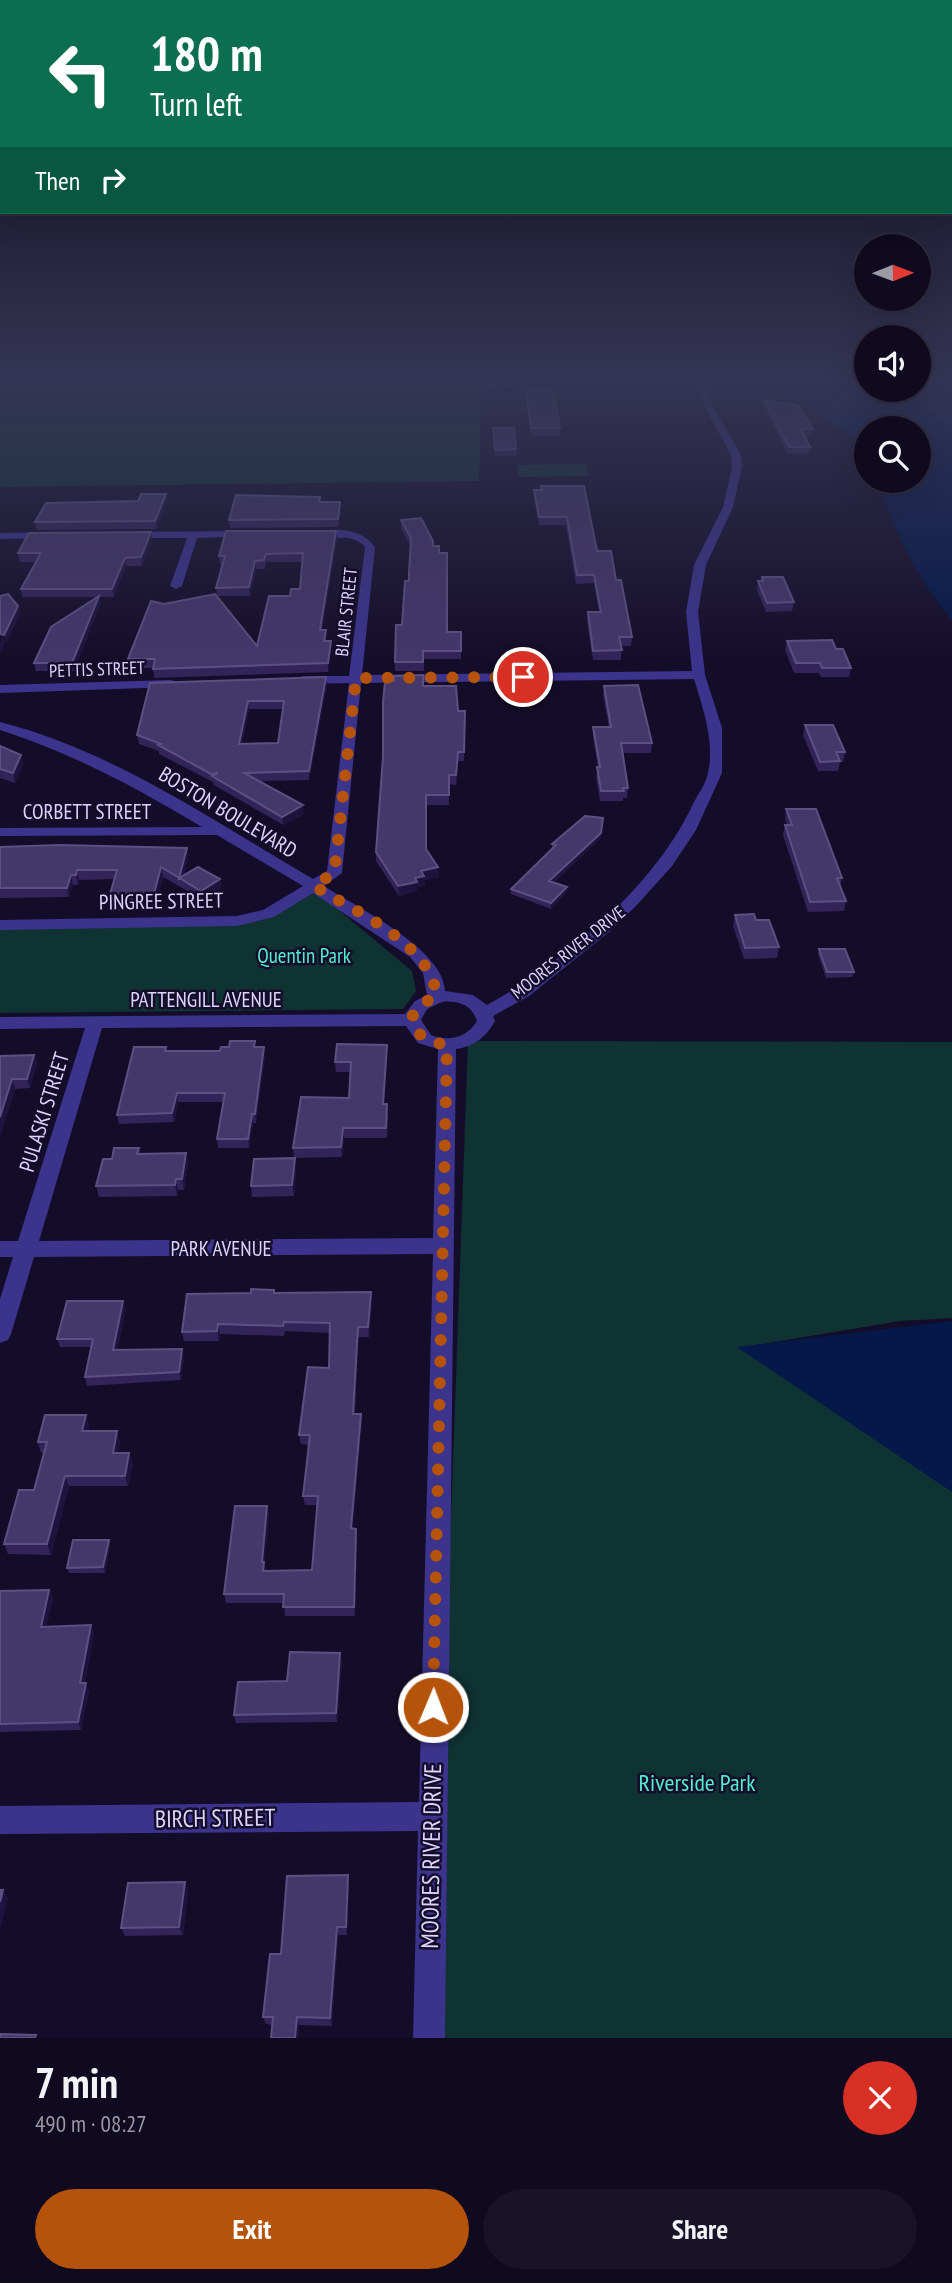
<!DOCTYPE html>
<meta charset="utf-8">
<style>
:root{--surface:#0f0a1f;--page:#181328;--text:#f1f3f6;--muted:#9b9aa4;--line:#2f2b3d;--accent:#b45309}
body{margin:0;font-family:"PT Sans Narrow",sans-serif;background:var(--page);color:var(--text);height:100vh;display:flex;flex-direction:column;font-size:26px;white-space:nowrap}
*{box-sizing:border-box;margin:0}
p{font-size:23px;color:var(--muted)}
.icon{flex:none;width:38px;height:38px;fill:none;stroke:currentColor;stroke-width:2;stroke-linecap:round;stroke-linejoin:round}
.map{position:relative;height:2038px;overflow:hidden}
.side{display:flex;flex-direction:column;background:var(--surface);flex:1}
.side>*{flex:none}
.guide{position:absolute;left:0px;top:0px;width:952px;height:214px;box-shadow:0 7px 28px #0002,0 0 0 2px var(--line);background:#0b6e4f;color:#fff;overflow:hidden}
.needle{width:46px;rotate:89deg}
.buttons{position:absolute;left:854px;top:234px;display:grid;gap:14px}
.buttons a{display:grid;place-items:center;width:77px;height:77px;border-radius:50%;background:var(--surface);box-shadow:0 7px 28px #0002,0 0 0 2px var(--line);font-size:35px}
.pin{position:absolute;display:grid;place-items:center;width:60px;height:60px;color:#fff;margin:-30px;border:4px solid #fff;border-radius:50%;box-shadow:0 2px 7px #0007}
.me{position:absolute;width:77px;margin:-38px;rotate:1deg;stroke-linejoin:round;filter:drop-shadow(0 0 5px #0008)}
.turn{display:flex;align-items:center;gap:24px;height:147px;padding:0 35px;font-size:32px}
.turn .icon{width:91px;height:91px;stroke-width:2.5}
.turn b{display:block;font-size:49px;line-height:60px}
.then{display:flex;align-items:center;height:66px;padding:0 35px;background:#0003;gap:14px;font-size:26px}
.round{display:grid;place-items:center;flex:none;width:74px;height:74px;border-radius:37px;background:var(--page)}
.overview{display:flex;align-items:center;justify-content:space-between;height:119px;padding:0 35px}
h1{font-size:42px;font-weight:700;line-height:52px}
.primary-button{display:flex;gap:14px;margin-top:auto;padding:14px 35px}
.primary-button a{flex:1;height:80px;border-radius:42px;background:var(--accent);color:#fff;font-size:28px;font-weight:700;line-height:80px;text-align:center}
.primary-button a+a{background:var(--page);color:var(--text)}
.map>svg:first-child{display:block}
.green{fill:#0f3233}
.water{fill:#04194a}
.lines{fill:none;stroke-linecap:round;stroke-linejoin:round}
.minor{fill:#3c338d;fill-rule:evenodd}
.wall{fill:#322459;fill-rule:evenodd}
.shaded-wall{fill:#1e133e}
.building{fill:#44376a;stroke:#5c5082;stroke-width:2;fill-rule:evenodd}
.route{stroke:#b45309;stroke-width:12;stroke-dasharray:0 21.6}
.labels{text-anchor:middle;dominant-baseline:central;stroke-width:5;stroke-linejoin:round;paint-order:stroke}
.far-street-label{font-size:18px;fill:#dcd4ff;stroke:#140d29}
.street-label{font-size:21px;fill:#dcd4ff;stroke:#140d29}
.park-label{font-size:21px;fill:#53edd1;stroke:#140d29}
.near-park-label{font-size:24px;fill:#53edd1;stroke:#140d29}
.near-street-label{font-size:24px;fill:#dcd4ff;stroke:#140d29}
</style>
<div class="map">
<svg width="952" height="2038" viewBox="0 0 952 2038">
<rect width="100%" height="100%" fill="#140d29"/>
<path class="green" d="M 0,379 L 599,379 L 482,389 L 479,481 L 0,487 Z
M 586,464 L 589,476 L 519,477 L 517,465 Z
M 312,888 L 412,971 L 416,991 L 403,1009 L 0,1013 L 0,923 L 228,921 L 268,912 Z
M 468,1041 L 952,1042 L 952,1318 L 900,1321 L 750,1346 L 952,1490 L 952,2038 L 444,2038 L 440,1827 Z"/>
<path class="water" d="M 795,379 L 866,379 L 866,390 L 919,390 L 919,379 L 952,379 L 952,620 C 918,581 894,530 878,481 L 919,481 L 919,429 L 866,429 L 866,451 L 809,403 L 757,391 Z
M 952,1321 L 952,1492 L 737,1347 Z"/>
<g class="lines">
<path class="minor" d="M 696,379 L 704,379 L 712,405 L 741,455 L 742,467 L 733,507 L 706,565 L 698,612 L 705,675 L 722,728 L 722,773 L 696,830 L 672,866 L 636,906 L 609,932 L 529,996 L 493,1016 L 495,1021 C 485,1038 475,1046 456,1049 L 445,2038 L 413,2038 L 418,1831 L 0,1834 L 0,1806 L 419,1802 L 433,1254 L 34,1257 L 11,1334 L 8,1340 L 0,1343 L 0,1299 L 13,1257 L 0,1257 L 0,1241 L 18,1241 L 85,1028 L 0,1029 L 0,1017 L 405,1014 L 415,1001 L 427,995 L 423,973 L 410,957 L 313,893 L 274,917 L 237,926 L 0,930 L 0,920 L 237,916 L 263,910 L 303,886 L 217,835 L 0,836 L 0,828 L 202,827 C 135,787 74,754 0,730 L 0,722 C 114,751 213,821 313,879 L 327,871 L 349,683 L 303,684 L 297,680 L 303,676 L 349,676 L 365,547 C 349,529 326,545 310,534 L 311,532 C 334,528 361,527 375,547 L 362,675 L 692,671 L 686,612 L 694,565 L 723,507 L 732,467 L 731,455 L 704,405 ZM 694,679 C 703,708 715,742 708,773 C 706,783 699,793 694,802 C 656,885 566,961 487,1005 L 473,995 L 445,991 C 444,949 356,907 324,886 L 342,873 L 361,683 ZM 442,1002 C 458,1000 472,1005 477,1021 C 467,1038 448,1042 431,1035 L 421,1020 L 427,1009 ZM 406,1026 L 418,1043 L 438,1049 L 433,1238 L 39,1241 L 102,1028 Z
M 249,531 L 254,534 L 253,536 L 197,538 L 182,586 L 176,589 L 170,586 L 187,538 L 130,538 L 125,535 L 130,532 Z
M 0,533 L 49,532 L 54,535 L 49,538 L 0,539 Z
M 170,680 L 175,681 L 175,687 L 0,693 L 0,685 Z"/>
</g>
<path class="wall" d="M 526,390 L 560,428 L 560,436 L 531,436 L 525,397 Z
M 764,400 L 813,429 L 812,436 L 804,436 L 810,447 L 809,454 L 788,454 L 763,406 Z
M 493,428 L 516,449 L 516,456 L 495,456 Z
M 541,486 L 597,551 L 616,580 L 632,637 L 631,646 L 621,646 L 621,660 L 593,660 L 587,621 L 588,612 L 599,612 L 594,583 L 576,584 L 566,525 L 539,525 L 534,498 L 534,490 L 541,490 Z
M 166,494 L 167,502 L 157,529 L 37,530 L 35,522 Z
M 321,502 L 340,502 L 341,511 L 338,527 L 230,528 L 229,520 Z
M 401,520 L 433,546 L 439,553 L 447,632 L 461,632 L 461,659 L 424,659 L 424,671 L 395,671 L 395,662 L 409,581 L 410,545 L 401,528 Z
M 336,531 L 337,539 L 322,630 L 326,630 L 326,641 L 331,641 L 331,650 L 328,672 L 154,678 L 153,668 L 130,668 L 128,659 L 257,646 L 290,596 L 300,589 L 302,562 L 266,562 L 265,569 L 256,569 L 250,596 L 217,596 L 216,588 L 223,565 L 220,565 L 219,556 Z
M 151,532 L 152,541 L 142,566 L 126,566 L 114,597 L 99,597 L 100,604 L 74,671 L 36,671 L 34,663 L 97,597 L 22,597 L 21,589 L 36,562 L 20,562 L 18,553 Z
M 762,577 L 794,602 L 792,611 L 766,612 L 757,590 L 758,581 L 761,581 Z
M 787,641 L 836,649 L 851,668 L 849,677 L 821,677 L 819,673 L 794,673 L 785,650 Z
M 326,677 L 327,685 L 309,780 L 259,781 L 304,814 L 283,825 L 214,785 L 213,782 L 159,754 L 159,751 L 139,744 L 137,735 ZM 249,709 L 283,709 L 278,743 L 242,744 Z
M 424,686 L 458,711 L 465,711 L 464,761 L 458,761 L 456,785 L 449,784 L 449,805 L 426,805 L 426,850 L 439,877 L 424,880 L 425,885 L 417,887 L 417,891 L 399,896 L 376,861 L 376,852 Z
M 604,686 L 652,743 L 651,753 L 622,753 L 628,788 L 627,798 L 623,798 L 623,801 L 600,801 L 596,777 L 598,767 L 593,737 L 593,727 L 609,727 L 603,695 Z
M 805,725 L 845,752 L 843,762 L 840,762 L 838,771 L 818,771 L 803,735 Z
M 0,746 L 21,755 L 23,764 L 15,783 L 0,778 Z
M 786,809 L 842,878 L 840,887 L 846,901 L 844,911 L 808,912 L 783,835 L 785,825 L 787,825 L 785,819 Z
M 601,838 L 553,883 L 567,887 L 566,893 L 551,909 L 511,894 L 511,889 L 552,849 L 552,844 Z
M 0,847 L 187,848 L 188,857 L 184,875 L 220,879 L 221,889 L 203,900 L 163,877 L 154,910 L 110,911 L 108,901 L 114,879 L 79,880 L 78,885 L 73,885 L 69,897 L 0,898 Z
M 735,915 L 756,920 L 779,947 L 777,958 L 744,959 L 733,926 Z
M 819,949 L 854,972 L 852,977 L 826,978 L 818,954 Z
M 166,1047 L 167,1051 L 220,1051 L 256,1047 L 265,1056 L 256,1123 L 253,1123 L 249,1148 L 218,1148 L 217,1139 L 223,1102 L 178,1102 L 174,1122 L 119,1124 L 117,1115 Z
M 34,1055 L 37,1064 L 30,1088 L 15,1089 L 0,1137 L 0,1056 Z
M 387,1055 L 384,1104 L 388,1114 L 387,1138 L 344,1138 L 342,1157 L 294,1158 L 293,1148 L 349,1098 L 350,1072 L 336,1072 L 335,1062 Z
M 139,1148 L 140,1154 L 186,1153 L 188,1164 L 184,1190 L 178,1190 L 177,1196 L 99,1197 L 96,1186 L 112,1159 Z
M 296,1169 L 294,1196 L 252,1197 L 251,1186 Z
M 371,1292 L 372,1302 L 369,1337 L 358,1337 L 355,1414 L 361,1414 L 362,1423 L 352,1528 L 357,1538 L 355,1616 L 285,1616 L 284,1603 L 226,1603 L 224,1594 L 267,1506 L 269,1515 L 264,1562 L 266,1571 L 312,1570 L 317,1505 L 305,1505 L 303,1496 L 309,1445 L 301,1444 L 299,1435 L 329,1368 L 329,1333 L 285,1331 L 284,1336 L 220,1334 L 219,1341 L 184,1341 L 182,1332 L 275,1293 Z
M 126,1309 L 117,1350 L 184,1357 L 181,1380 L 87,1386 L 85,1377 L 91,1347 L 60,1347 L 57,1339 Z
M 89,1425 L 88,1431 L 117,1431 L 120,1442 L 118,1453 L 129,1453 L 133,1464 L 128,1486 L 69,1486 L 51,1555 L 8,1554 L 4,1544 L 34,1490 L 44,1452 L 41,1453 L 38,1442 Z
M 109,1540 L 110,1545 L 105,1573 L 69,1573 L 67,1568 Z
M 49,1590 L 53,1598 L 46,1627 L 94,1633 L 85,1683 L 89,1691 L 81,1730 L 0,1732 L 0,1591 Z
M 342,1661 L 337,1722 L 236,1723 L 234,1715 Z
M 349,1883 L 347,1935 L 338,1935 L 332,2026 L 299,2025 L 298,2038 L 271,2038 L 272,2025 L 266,2024 L 263,2017 L 281,1954 Z
M 188,1891 L 183,1935 L 125,1936 L 121,1928 Z"/>
<path class="shaded-wall" d="M 166,494 L 167,502 L 157,529 L 155,521 Z
M 340,502 L 341,511 L 338,527 L 338,519 Z
M 336,531 L 337,539 L 321,639 L 320,630 Z
M 151,532 L 152,541 L 142,566 L 141,557 Z
M 125,558 L 126,566 L 114,597 L 112,589 Z
M 255,561 L 256,569 L 250,596 L 249,587 Z
M 99,596 L 100,604 L 74,671 L 72,663 Z
M 18,606 L 20,615 L 6,643 L 4,635 Z
M 3,635 L 5,644 L 0,654 L 0,642 Z
M 331,641 L 331,650 L 328,672 L 328,663 Z
M 326,677 L 327,685 L 309,780 L 309,771 Z
M 248,701 L 249,709 L 240,752 L 239,744 Z
M 21,755 L 23,764 L 15,783 L 13,773 Z
M 303,805 L 304,814 L 283,825 L 282,817 Z
M 603,818 L 601,838 L 549,886 L 549,881 Z
M 187,848 L 188,857 L 183,880 L 180,878 Z
M 161,867 L 163,877 L 154,910 L 152,901 Z
M 438,867 L 439,877 L 424,880 L 425,885 L 417,887 L 417,891 L 399,896 L 398,886 L 421,871 Z
M 77,870 L 79,880 L 78,885 L 76,875 Z
M 71,875 L 73,885 L 69,897 L 67,888 Z
M 220,879 L 221,889 L 203,900 L 201,891 Z
M 567,887 L 566,893 L 551,909 L 551,903 Z
M 387,1045 L 387,1055 L 384,1114 L 383,1104 Z
M 264,1047 L 265,1056 L 256,1123 L 255,1114 Z
M 34,1055 L 37,1064 L 30,1088 L 27,1079 Z
M 12,1079 L 15,1089 L 0,1137 L 0,1117 Z
M 177,1093 L 178,1102 L 174,1122 L 172,1113 Z
M 252,1114 L 253,1123 L 249,1148 L 248,1139 Z
M 343,1128 L 344,1138 L 342,1157 L 341,1147 Z
M 186,1153 L 188,1164 L 184,1190 L 182,1179 Z
M 295,1158 L 296,1169 L 294,1196 L 292,1185 Z
M 176,1179 L 178,1190 L 177,1196 L 175,1185 Z
M 371,1292 L 372,1302 L 369,1337 L 368,1327 Z
M 123,1301 L 126,1309 L 115,1359 L 113,1350 Z
M 218,1324 L 220,1334 L 219,1341 L 217,1331 Z
M 358,1327 L 358,1337 L 354,1423 L 353,1414 Z
M 182,1349 L 184,1357 L 181,1380 L 179,1372 Z
M 361,1414 L 362,1423 L 352,1538 L 351,1528 Z
M 86,1415 L 89,1425 L 85,1442 L 82,1431 Z
M 117,1431 L 120,1442 L 116,1464 L 113,1453 Z
M 129,1453 L 133,1464 L 128,1486 L 125,1476 Z
M 65,1476 L 69,1486 L 51,1555 L 47,1544 Z
M 267,1506 L 269,1515 L 264,1568 L 264,1562 L 266,1571 L 265,1580 L 262,1562 Z
M 356,1529 L 357,1538 L 355,1616 L 354,1607 Z
M 109,1540 L 110,1545 L 105,1573 L 103,1567 Z
M 49,1590 L 53,1598 L 45,1636 L 41,1627 Z
M 91,1625 L 94,1633 L 84,1691 L 80,1683 Z
M 340,1653 L 342,1661 L 337,1722 L 336,1713 Z
M 86,1683 L 89,1691 L 81,1730 L 78,1722 Z
M 348,1875 L 349,1883 L 347,1935 L 346,1927 Z
M 185,1882 L 188,1891 L 183,1935 L 179,1927 Z
M 3,1890 L 8,1898 L 0,1930 L 0,1902 Z
M 337,1927 L 338,1935 L 332,2026 L 330,2018 Z
M 297,2017 L 299,2025 L 298,2038 L 295,2038 Z"/>
<path class="building" d="M 526,390 L 553,390 L 560,428 L 531,428 Z
M 764,400 L 798,406 L 813,429 L 801,429 L 810,447 L 789,447 Z
M 493,428 L 514,428 L 516,449 L 495,450 Z
M 541,486 L 584,486 L 597,551 L 611,551 L 616,580 L 621,580 L 632,637 L 619,637 L 622,650 L 593,651 L 588,612 L 601,612 L 594,575 L 577,575 L 567,517 L 539,517 L 534,490 L 542,490 Z
M 141,494 L 166,494 L 155,521 L 35,522 L 46,503 L 138,501 Z
M 236,495 L 320,497 L 319,502 L 340,502 L 338,519 L 229,520 Z
M 421,518 L 433,541 L 433,546 L 439,546 L 439,553 L 447,553 L 447,632 L 461,632 L 461,651 L 423,651 L 423,662 L 395,662 L 396,625 L 402,625 L 405,581 L 409,581 L 409,573 L 411,538 L 401,520 Z
M 226,531 L 336,531 L 320,630 L 326,630 L 324,641 L 331,641 L 328,663 L 153,669 L 155,659 L 128,659 L 151,601 L 164,604 L 215,594 L 257,646 L 269,596 L 290,596 L 291,589 L 300,589 L 303,553 L 266,554 L 264,560 L 255,561 L 249,587 L 216,588 L 225,556 L 219,556 Z
M 151,532 L 141,557 L 125,558 L 112,589 L 21,589 L 41,553 L 18,553 L 29,533 Z
M 762,577 L 783,577 L 794,602 L 767,603 L 758,581 L 763,581 Z
M 8,594 L 18,606 L 4,635 L 0,634 L 0,596 Z
M 99,596 L 72,663 L 34,663 L 51,627 Z
M 832,640 L 836,649 L 843,649 L 851,668 L 822,668 L 820,663 L 796,663 L 787,641 Z
M 423,675 L 423,686 L 456,686 L 458,711 L 465,711 L 464,752 L 458,752 L 456,775 L 449,775 L 449,795 L 426,795 L 426,849 L 438,867 L 421,871 L 424,876 L 415,878 L 417,882 L 398,886 L 376,852 L 383,757 L 383,703 L 385,681 L 394,681 L 394,676 Z
M 326,677 L 309,771 L 244,773 L 303,805 L 282,817 L 212,776 L 218,773 L 211,774 L 158,745 L 161,744 L 137,735 L 150,683 ZM 248,701 L 284,701 L 278,743 L 239,744 Z
M 638,685 L 652,743 L 621,743 L 628,788 L 623,788 L 624,791 L 601,791 L 597,767 L 600,767 L 593,727 L 611,727 L 604,686 Z
M 805,725 L 833,725 L 845,752 L 836,752 L 840,761 L 820,762 Z
M 0,746 L 21,755 L 13,773 L 0,769 Z
M 786,809 L 816,809 L 842,878 L 837,878 L 846,901 L 810,902 L 785,825 L 792,825 Z
M 585,816 L 603,818 L 601,833 L 549,881 L 567,887 L 551,903 L 511,889 L 556,845 L 552,844 Z
M 60,845 L 187,848 L 179,878 L 198,867 L 220,879 L 201,891 L 161,867 L 152,901 L 108,901 L 117,870 L 77,870 L 76,875 L 71,875 L 67,888 L 0,888 L 0,847 Z
M 754,914 L 756,920 L 769,920 L 779,947 L 745,948 L 735,915 Z
M 819,949 L 845,949 L 854,972 L 827,972 Z
M 230,1041 L 255,1041 L 254,1047 L 264,1047 L 255,1114 L 252,1114 L 248,1139 L 217,1139 L 225,1093 L 177,1093 L 172,1113 L 117,1115 L 134,1047 L 166,1047 L 165,1051 L 220,1051 L 221,1047 L 229,1047 Z
M 337,1044 L 387,1045 L 383,1104 L 387,1104 L 386,1128 L 343,1128 L 341,1147 L 293,1148 L 301,1097 L 349,1098 L 351,1062 L 335,1062 Z
M 34,1055 L 27,1079 L 12,1079 L 0,1117 L 0,1056 Z
M 114,1148 L 139,1148 L 137,1154 L 186,1153 L 182,1179 L 176,1179 L 175,1185 L 96,1186 L 103,1159 L 112,1159 Z
M 295,1158 L 292,1185 L 251,1186 L 254,1159 Z
M 251,1289 L 274,1290 L 274,1293 L 371,1292 L 368,1327 L 358,1327 L 353,1414 L 361,1414 L 351,1528 L 356,1529 L 354,1607 L 283,1607 L 284,1594 L 224,1594 L 235,1506 L 267,1506 L 262,1562 L 264,1562 L 263,1571 L 312,1570 L 318,1496 L 303,1496 L 310,1435 L 299,1435 L 308,1367 L 329,1368 L 330,1323 L 284,1322 L 283,1326 L 218,1324 L 217,1331 L 182,1332 L 187,1294 L 251,1293 Z
M 67,1301 L 123,1301 L 113,1350 L 182,1349 L 179,1372 L 85,1377 L 93,1339 L 57,1339 Z
M 45,1415 L 86,1415 L 82,1431 L 117,1431 L 113,1453 L 129,1453 L 125,1476 L 65,1476 L 47,1544 L 4,1544 L 19,1490 L 34,1490 L 47,1442 L 38,1442 Z
M 73,1540 L 109,1540 L 103,1567 L 67,1568 Z
M 49,1590 L 41,1627 L 91,1625 L 80,1683 L 86,1683 L 78,1722 L 0,1724 L 0,1591 Z
M 290,1652 L 340,1653 L 336,1713 L 234,1715 L 238,1682 L 287,1681 Z
M 348,1875 L 346,1927 L 337,1927 L 330,2018 L 297,2017 L 295,2038 L 271,2038 L 273,2017 L 263,2017 L 270,1954 L 281,1954 L 287,1876 Z
M 185,1882 L 179,1927 L 121,1928 L 128,1883 Z
M 0,1890 L 3,1890 L 0,1902 Z
M 0,2034 L 36,2035 L 35,2038 L 0,2038 Z"/>
<linearGradient id="sky" x2="0" y2="1"><stop stop-color="#0b0717"/><stop offset="0.57" stop-color="#343554"/><stop offset="1" stop-color="#343554" stop-opacity="0"/></linearGradient>
<rect width="952" height="664" fill="url(#sky)"/>
<g class="lines">
<path class="route" d="M 433,1707 L 447,1045 C 411,1040 396,1012 436,997 C 435,946 353,910 314,886 L 334,873 L 335,867 L 356,678 L 523,677"/>
</g>
<g class="labels">
<g class="far-street-label">
<text transform="translate(346 612) rotate(-84)">BLAIR STREET</text>
<text transform="translate(97 669) rotate(-2)">PETTIS STREET</text>
<text transform="translate(568 952) rotate(-38)">MOORES RIVER DRIVE</text>
</g>
<g class="street-label">
<text x="87" y="811">CORBETT STREET</text>
<text transform="translate(228 812) rotate(31)">BOSTON BOULEVARD</text>
<text transform="translate(161 901) rotate(-1)">PINGREE STREET</text>
<text x="206" y="999">PATTENGILL AVENUE</text>
<text transform="translate(44 1112) rotate(-73)">PULASKI STREET</text>
<text x="221" y="1248">PARK AVENUE</text>
</g>
<g class="park-label">
<text x="304" y="955">Quentin Park</text>
</g>
<g class="near-park-label">
<text x="697" y="1782">Riverside Park</text>
</g>
<g class="near-street-label">
<text transform="translate(215 1818) rotate(-1)">BIRCH STREET</text>
<text transform="translate(431 1856) rotate(-89)">MOORES RIVER DRIVE</text>
</g>
</g>
</svg>
<div class="buttons">
<a><svg class="needle" viewBox="-14 -14 28 28"><path d="M0-13l5 13h-10z" fill="#e53935"/><path d="M0 13l5-13h-10z" fill="#9b9aa4"/></svg></a>
<a><svg class="icon" aria-label="sound" viewBox="0 0 24 24"><path d="M4 9h4l5-4v14l-5-4H4zM17 9q2 3 0 6"/></svg></a>
<a><svg class="icon" aria-label="search" viewBox="0 0 24 24"><circle cx="10" cy="10" r="6"/><path d="M15 15l6 6"/></svg></a>
</div>
<div class="pin" style="left:523px;top:677px;background:#d93025"><svg class="icon" aria-label="arrive" viewBox="0 0 24 24"><path d="M6 21V4h12l-3 4 3 4H6"/></svg></div>
<svg class="me" style="left:433px;top:1707px" viewBox="-20 -20 40 40"><circle r="17" fill="#b45309" stroke="#fff" stroke-width="3"/><path d="M0-11L8 9 0 5-8 9z" fill="#fff"/></svg>
<div class="guide">
<div class="turn"><svg class="icon" aria-label="left" viewBox="0 0 24 24"><path d="M17 20v-9H6M10 6l-5 5 5 5"/></svg><div><b>180 m</b>Turn left</div></div>
<div class="then">Then<svg class="icon" aria-label="right" viewBox="0 0 24 24"><path d="M7 20v-9h11M14 6l5 5-5 5"/></svg></div>
</div>
</div>
<section class="side">
<div class="overview"><div><h1>7 min</h1><p>490 m · 08:27</p></div><a class="round" style="background:#d93025;color:#fff"><svg class="icon" aria-label="close" viewBox="0 0 24 24"><path d="M6 6l12 12M18 6L6 18"/></svg></a></div>
<div class="primary-button"><a>Exit</a><a>Share</a></div>
</section>
